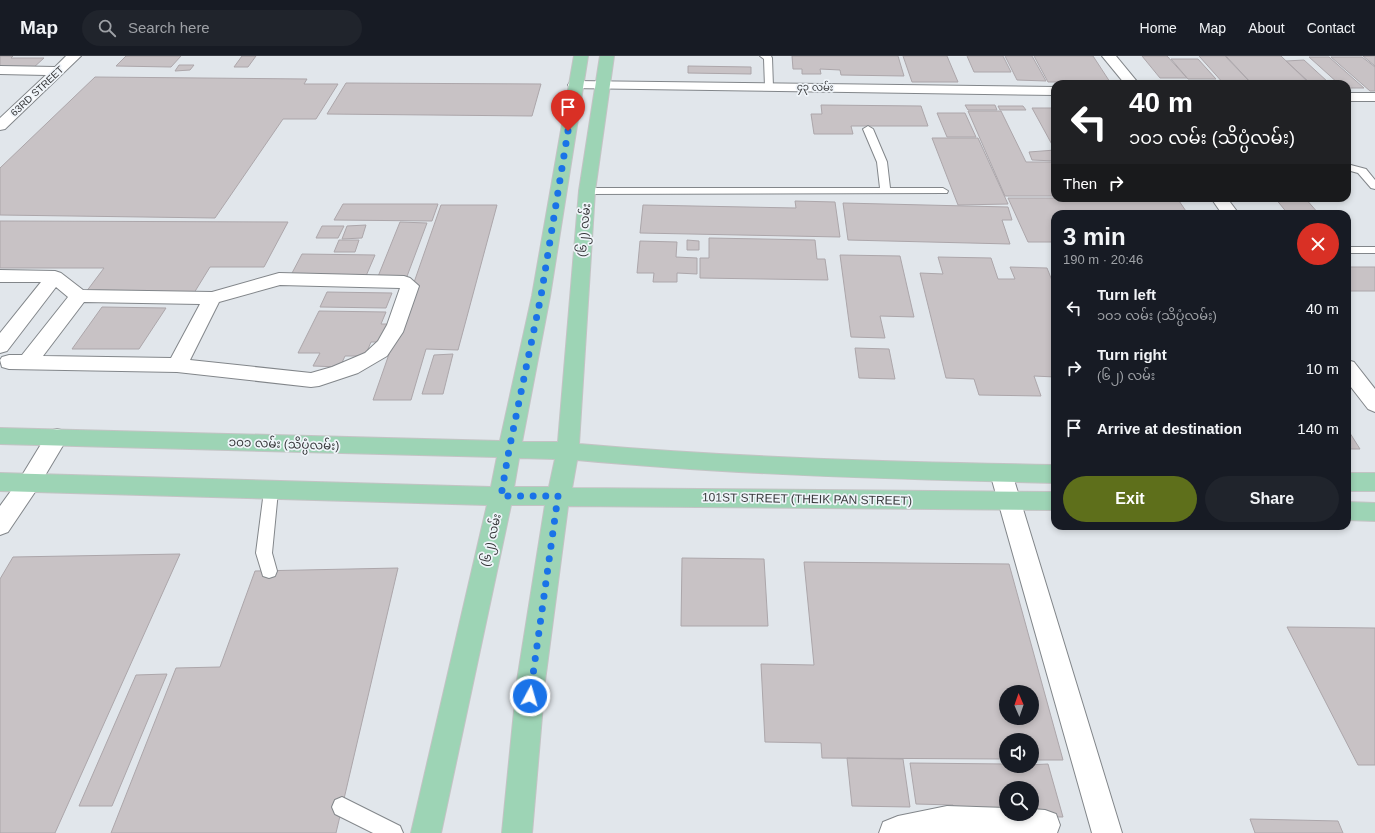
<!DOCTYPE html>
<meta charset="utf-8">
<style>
:root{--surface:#171b24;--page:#20242c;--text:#f1f3f6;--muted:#9ea1a6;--line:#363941;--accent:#5e6f1b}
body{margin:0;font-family:Arial,"Noto Sans Myanmar",sans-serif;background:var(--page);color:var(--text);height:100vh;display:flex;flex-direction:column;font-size:15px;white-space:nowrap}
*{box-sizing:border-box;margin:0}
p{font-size:13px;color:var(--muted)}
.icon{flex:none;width:22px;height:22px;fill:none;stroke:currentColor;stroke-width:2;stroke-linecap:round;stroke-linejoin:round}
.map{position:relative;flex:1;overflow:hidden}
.drawer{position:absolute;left:1051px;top:154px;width:300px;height:320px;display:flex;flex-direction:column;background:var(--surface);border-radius:12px;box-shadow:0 2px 6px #0003}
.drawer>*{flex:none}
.hud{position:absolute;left:1051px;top:24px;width:300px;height:122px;border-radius:12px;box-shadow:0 2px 6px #0003;background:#202124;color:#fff;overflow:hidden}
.needle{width:26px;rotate:358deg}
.controls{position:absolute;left:999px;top:629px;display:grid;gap:8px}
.controls a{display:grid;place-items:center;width:40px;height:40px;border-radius:50%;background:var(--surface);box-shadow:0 2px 6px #0003;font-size:20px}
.pin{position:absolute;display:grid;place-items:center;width:34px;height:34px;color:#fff;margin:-41px -17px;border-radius:50% 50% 50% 0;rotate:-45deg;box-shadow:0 0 4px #0007}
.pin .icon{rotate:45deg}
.me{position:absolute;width:44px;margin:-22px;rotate:6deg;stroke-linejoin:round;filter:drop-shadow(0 0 3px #0008)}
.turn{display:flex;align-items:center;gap:14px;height:84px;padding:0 12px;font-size:18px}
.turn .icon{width:52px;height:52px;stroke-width:2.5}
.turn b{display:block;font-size:28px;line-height:34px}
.then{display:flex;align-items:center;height:38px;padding:0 12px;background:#0003;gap:8px;font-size:15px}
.round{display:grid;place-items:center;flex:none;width:42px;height:42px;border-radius:21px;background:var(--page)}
.headline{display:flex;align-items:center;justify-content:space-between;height:68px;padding:0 12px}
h1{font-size:24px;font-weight:800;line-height:30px}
.button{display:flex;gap:8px;margin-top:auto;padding:8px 12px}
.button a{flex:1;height:46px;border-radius:24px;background:var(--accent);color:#fff;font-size:16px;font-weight:800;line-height:46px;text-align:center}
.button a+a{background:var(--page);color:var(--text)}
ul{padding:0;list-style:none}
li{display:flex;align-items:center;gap:12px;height:60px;padding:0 12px}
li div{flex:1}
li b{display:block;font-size:15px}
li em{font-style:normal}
header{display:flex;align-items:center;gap:24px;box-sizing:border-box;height:56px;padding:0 20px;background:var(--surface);border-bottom:1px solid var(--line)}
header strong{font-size:19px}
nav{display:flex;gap:22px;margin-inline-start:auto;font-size:14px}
.search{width:280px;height:36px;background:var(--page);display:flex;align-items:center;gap:10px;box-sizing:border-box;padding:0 14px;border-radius:22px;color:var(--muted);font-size:15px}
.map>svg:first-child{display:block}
.building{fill:#c8c2c5;stroke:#aca6aa;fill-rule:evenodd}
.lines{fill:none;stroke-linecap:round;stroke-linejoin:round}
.service-casing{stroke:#82868a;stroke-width:2}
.minor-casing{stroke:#82868a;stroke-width:2}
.primary-casing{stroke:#c3c3c4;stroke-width:2}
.service{fill:#fff;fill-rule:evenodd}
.minor{fill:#fff;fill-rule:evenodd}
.primary{fill:#9dd4b5;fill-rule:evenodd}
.route{stroke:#1a73e8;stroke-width:7;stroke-dasharray:0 12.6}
.labels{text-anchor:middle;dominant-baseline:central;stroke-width:3.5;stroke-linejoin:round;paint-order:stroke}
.far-street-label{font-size:10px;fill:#37383a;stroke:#eff4f9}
.street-label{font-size:12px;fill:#37383a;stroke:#eff4f9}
</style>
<header>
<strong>Map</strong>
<div class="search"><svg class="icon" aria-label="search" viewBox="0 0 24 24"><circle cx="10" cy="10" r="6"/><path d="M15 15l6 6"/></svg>Search here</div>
<nav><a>Home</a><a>Map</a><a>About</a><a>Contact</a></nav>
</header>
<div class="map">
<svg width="1375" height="777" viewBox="0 0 1375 777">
<rect width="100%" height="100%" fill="#e1e6eb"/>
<path class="building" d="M 0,0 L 13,0 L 11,2 L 44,2 L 32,13 L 0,12 Z
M 126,0 L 181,0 L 171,11 L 116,10 Z
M 242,0 L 256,0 L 248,11 L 234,11 Z
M 792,0 L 898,0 L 904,20 L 841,19 L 840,14 L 820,13 L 821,18 L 802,18 L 802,13 L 793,13 Z
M 903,0 L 947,0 L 958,26 L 912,26 Z
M 967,0 L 1003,0 L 1011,16 L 974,16 Z
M 1005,0 L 1032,0 L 1046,25 L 1017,24 Z
M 1034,0 L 1093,0 L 1110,26 L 1048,26 Z
M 1142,0 L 1167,0 L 1187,22 L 1160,22 Z
M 1199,0 L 1225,0 L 1251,27 L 1224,28 Z
M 1226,0 L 1281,0 L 1310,28 L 1252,28 Z
M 1363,0 L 1375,0 L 1375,10 Z
M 1309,1 L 1329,1 L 1364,32 L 1347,32 L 1347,28 L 1339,28 Z
M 1331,1 L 1362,1 L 1375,11 L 1375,35 L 1370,35 Z
M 1171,3 L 1198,3 L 1216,23 L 1188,23 Z
M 1304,4 L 1328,26 L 1309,26 L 1286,5 Z
M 179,9 L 194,9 L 190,14 L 175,15 Z
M 688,10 L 751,11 L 751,18 L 688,17 Z
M 95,21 L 307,23 L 304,28 L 338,28 L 316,63 L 283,63 L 215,162 L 0,159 L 0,112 Z
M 346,27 L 541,28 L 532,60 L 327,58 Z
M 821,49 L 921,50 L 928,70 L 851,70 L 853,78 L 814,78 L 811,58 L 822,58 Z
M 965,49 L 995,49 L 997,54 L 968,54 Z
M 998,50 L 1023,50 L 1026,54 L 1000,54 Z
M 1032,52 L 1055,52 L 1055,105 L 1032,104 L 1029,96 L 1055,94 Z
M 968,55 L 1001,55 L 1026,106 L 1055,106 L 1055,140 L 1005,140 Z
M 937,57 L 965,57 L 976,81 L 947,81 Z
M 932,82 L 978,82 L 1008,148 L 958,149 Z
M 1008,142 L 1177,142 L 1188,158 L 1055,158 L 1055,186 L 1028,186 Z
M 1275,142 L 1305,142 L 1319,158 L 1288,158 Z
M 795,145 L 835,146 L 840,181 L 640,177 L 643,149 L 796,152 Z
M 843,147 L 1008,151 L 1012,164 L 1002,164 L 1010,188 L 848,184 Z
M 343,148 L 438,148 L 432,165 L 334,164 Z
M 441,149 L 497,149 L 458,294 L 426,293 L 411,344 L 373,344 Z
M 0,165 L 288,166 L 264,211 L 210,211 L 194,237 L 86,236 L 104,212 L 0,212 Z
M 400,166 L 427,167 L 406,223 L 377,223 Z
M 366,169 L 362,182 L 342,183 L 347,170 Z
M 322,170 L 344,170 L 338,182 L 316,182 Z
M 709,182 L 815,184 L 817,203 L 825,203 L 828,224 L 700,222 L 700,202 L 709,202 Z
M 339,184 L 359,184 L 355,196 L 334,196 Z
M 687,184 L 699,185 L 699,194 L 687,194 Z
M 640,185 L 677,186 L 676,201 L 697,202 L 697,218 L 677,217 L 677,226 L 653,226 L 654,217 L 637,217 Z
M 302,198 L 375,199 L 366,220 L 291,219 Z
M 840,199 L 900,200 L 914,261 L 880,260 L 885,282 L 851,281 Z
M 938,201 L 991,202 L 998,223 L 1015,223 L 1010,211 L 1047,212 L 1055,232 L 1055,321 L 1034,320 L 1041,340 L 979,339 L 974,323 L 946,322 L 920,217 L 943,218 Z
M 1347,211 L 1375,211 L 1375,235 L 1350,235 L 1347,231 Z
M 327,236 L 392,237 L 386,252 L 320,251 Z
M 102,251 L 166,252 L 139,293 L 72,293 Z
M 319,255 L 386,256 L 381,268 L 392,268 L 385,286 L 371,286 L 365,300 L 345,300 L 340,311 L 313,310 L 320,297 L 298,297 Z
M 855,292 L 889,293 L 895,323 L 859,322 Z
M 453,298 L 443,338 L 422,338 L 434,299 Z
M 1347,374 L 1348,374 L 1360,393 L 1347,393 Z
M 180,498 L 55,777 L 0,777 L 0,523 L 13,501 Z
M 682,502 L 764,503 L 768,570 L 681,570 Z
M 804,506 L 1009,508 L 1063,704 L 1032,704 L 1032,684 L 1006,684 L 1006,703 L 822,702 L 821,687 L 765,686 L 761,608 L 814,609 ZM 1006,636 L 1032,636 L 1032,662 L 1006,662 Z
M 398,512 L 336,777 L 111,777 L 176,612 L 220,611 L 255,515 Z
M 1287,571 L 1375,572 L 1375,709 L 1358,709 Z
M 167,618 L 112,750 L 79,750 L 136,619 Z
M 847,702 L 903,703 L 910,751 L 852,750 Z
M 910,707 L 1006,708 L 1006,710 L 1048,708 L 1063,761 L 955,760 L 953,749 L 916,748 ZM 1006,732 L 1032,732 L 1032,758 L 1006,758 Z
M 1250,763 L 1338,765 L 1343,777 L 1255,777 Z"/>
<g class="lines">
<defs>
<path id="service" d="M 760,0 L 771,0 L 772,2 L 773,31 L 772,33 L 769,34 L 765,31 L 764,3 Z
M 868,70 L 873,73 L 887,106 L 890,132 L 943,132 L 948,135 L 947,137 L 587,138 L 582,135 L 587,132 L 880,132 L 877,106 L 863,73 Z
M 1347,108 L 1366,113 L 1375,124 L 1375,133 L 1371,132 L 1358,117 L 1347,114 Z
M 1347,191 L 1375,191 L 1375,197 L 1347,197 Z
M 271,429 L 276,431 L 278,435 L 272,497 L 277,515 L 275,520 L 269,522 L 263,520 L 256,497 L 264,435 L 266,431 Z
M 342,741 L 400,770 L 403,777 L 373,777 L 335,758 L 332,751 L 335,744 Z"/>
<path id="minor" d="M 66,0 L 81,0 L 5,73 L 0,74 L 0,62 L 46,19 L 0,18 L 0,10 L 55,11 Z
M 1102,0 L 1116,0 L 1139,28 L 1125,28 Z
M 575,25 L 1055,31 L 1055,39 L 570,32 L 568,29 L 570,26 Z
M 1347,37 L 1375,37 L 1375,45 L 1347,45 Z
M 1211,142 L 1227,142 L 1239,158 L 1222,158 Z
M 0,214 L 55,215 L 61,217 L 83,234 L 212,236 L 279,217 L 404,220 L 410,222 L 419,230 L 403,276 L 387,300 L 358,317 L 319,330 L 311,331 L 177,316 L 9,313 L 2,311 L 0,304 L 2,301 L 9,299 L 22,299 L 68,241 L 56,231 L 7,295 L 0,297 L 0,277 L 41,226 L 0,226 ZM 280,229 L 400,232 L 387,269 L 378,285 L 365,297 L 332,311 L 311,317 L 190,304 L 219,246 ZM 84,246 L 200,248 L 171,302 L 43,300 Z
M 1347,304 L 1354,306 L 1375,333 L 1375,356 L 1368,353 L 1347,326 Z
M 57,373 L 65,375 L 68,381 L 37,433 L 8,476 L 0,479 L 0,450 L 21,421 L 49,375 Z
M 1001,408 L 1009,411 L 1012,417 L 1122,777 L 1092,777 L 990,417 L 993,411 Z
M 947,750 L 1006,752 L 1006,758 L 1032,758 L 1032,753 L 1045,754 L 1056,758 L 1060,769 L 1057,777 L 879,777 L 883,766 L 898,760 Z"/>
<path id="primary" d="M 574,0 L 588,0 L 550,240 L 522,386 L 558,386 L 579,135 L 600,0 L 614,0 L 595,135 L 579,388 C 738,402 896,406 1055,409 L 1055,427 C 895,423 736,419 577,404 L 572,432 L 1055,436 L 1055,454 L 568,450 L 545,625 L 532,777 L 502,777 L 517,625 L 545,449 L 511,449 L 441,777 L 411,777 L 487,449 L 0,435 L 0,417 L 491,431 L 497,401 L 0,388 L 0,372 L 500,385 L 532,240 ZM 519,402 L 555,403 L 549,431 L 514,431 Z
M 1347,417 L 1375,417 L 1375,435 L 1347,435 Z
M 1347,446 L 1375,447 L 1375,465 L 1347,464 Z"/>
</defs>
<use href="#service" class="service-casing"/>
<use href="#minor" class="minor-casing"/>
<use href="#primary" class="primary-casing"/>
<use href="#service" class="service"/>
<use href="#minor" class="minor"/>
<use href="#primary" class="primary"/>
</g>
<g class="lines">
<path class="route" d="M 530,640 L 558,440 L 501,440 L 509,394 L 541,240 L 568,75"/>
</g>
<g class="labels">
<g class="far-street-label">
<text transform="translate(815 31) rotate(1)">၄၃ လမ်း</text>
<text transform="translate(37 35) rotate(-43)">63RD STREET</text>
</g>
<g class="street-label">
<text transform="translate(584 174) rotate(-85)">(၆၂) လမ်း</text>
<text transform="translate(284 388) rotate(2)">၁၀၁ လမ်း (သိပ္ပံလမ်း)</text>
<text transform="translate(807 443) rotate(1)">101ST STREET (THEIK PAN STREET)</text>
<text transform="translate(491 484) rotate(-77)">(၆၂) လမ်း</text>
</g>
</g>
</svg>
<div class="controls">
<a><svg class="needle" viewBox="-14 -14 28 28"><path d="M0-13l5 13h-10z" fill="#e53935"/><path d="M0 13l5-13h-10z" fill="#9ea1a6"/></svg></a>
<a><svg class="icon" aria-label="sound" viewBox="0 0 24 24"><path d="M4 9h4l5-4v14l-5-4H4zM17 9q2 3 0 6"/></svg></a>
<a><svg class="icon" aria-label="search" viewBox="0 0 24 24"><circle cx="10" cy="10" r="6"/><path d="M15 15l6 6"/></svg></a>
</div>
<div class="pin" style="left:568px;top:75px;background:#d93025"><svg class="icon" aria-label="arrive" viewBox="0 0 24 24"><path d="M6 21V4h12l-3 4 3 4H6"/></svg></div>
<svg class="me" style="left:530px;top:640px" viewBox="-20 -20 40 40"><circle r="17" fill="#1a73e8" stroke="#fff" stroke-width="3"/><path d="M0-11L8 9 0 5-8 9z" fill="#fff"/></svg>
<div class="hud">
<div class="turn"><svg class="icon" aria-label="left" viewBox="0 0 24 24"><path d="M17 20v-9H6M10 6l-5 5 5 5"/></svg><div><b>40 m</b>၁၀၁ လမ်း (သိပ္ပံလမ်း)</div></div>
<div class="then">Then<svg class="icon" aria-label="right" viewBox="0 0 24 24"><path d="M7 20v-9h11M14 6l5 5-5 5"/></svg></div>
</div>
<section class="drawer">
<div class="headline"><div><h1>3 min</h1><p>190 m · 20:46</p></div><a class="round" style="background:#d93025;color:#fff"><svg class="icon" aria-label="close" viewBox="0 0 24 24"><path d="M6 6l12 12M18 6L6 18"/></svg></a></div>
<ul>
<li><svg class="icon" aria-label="left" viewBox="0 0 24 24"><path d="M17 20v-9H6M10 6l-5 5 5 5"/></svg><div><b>Turn left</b><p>၁၀၁ လမ်း (သိပ္ပံလမ်း)</p></div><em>40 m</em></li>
<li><svg class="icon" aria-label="right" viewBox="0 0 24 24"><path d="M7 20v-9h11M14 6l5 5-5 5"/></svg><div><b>Turn right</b><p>(၆၂) လမ်း</p></div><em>10 m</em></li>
<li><svg class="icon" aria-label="arrive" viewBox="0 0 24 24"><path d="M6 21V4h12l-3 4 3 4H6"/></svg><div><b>Arrive at destination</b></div><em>140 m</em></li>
</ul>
<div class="button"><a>Exit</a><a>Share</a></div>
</section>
</div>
